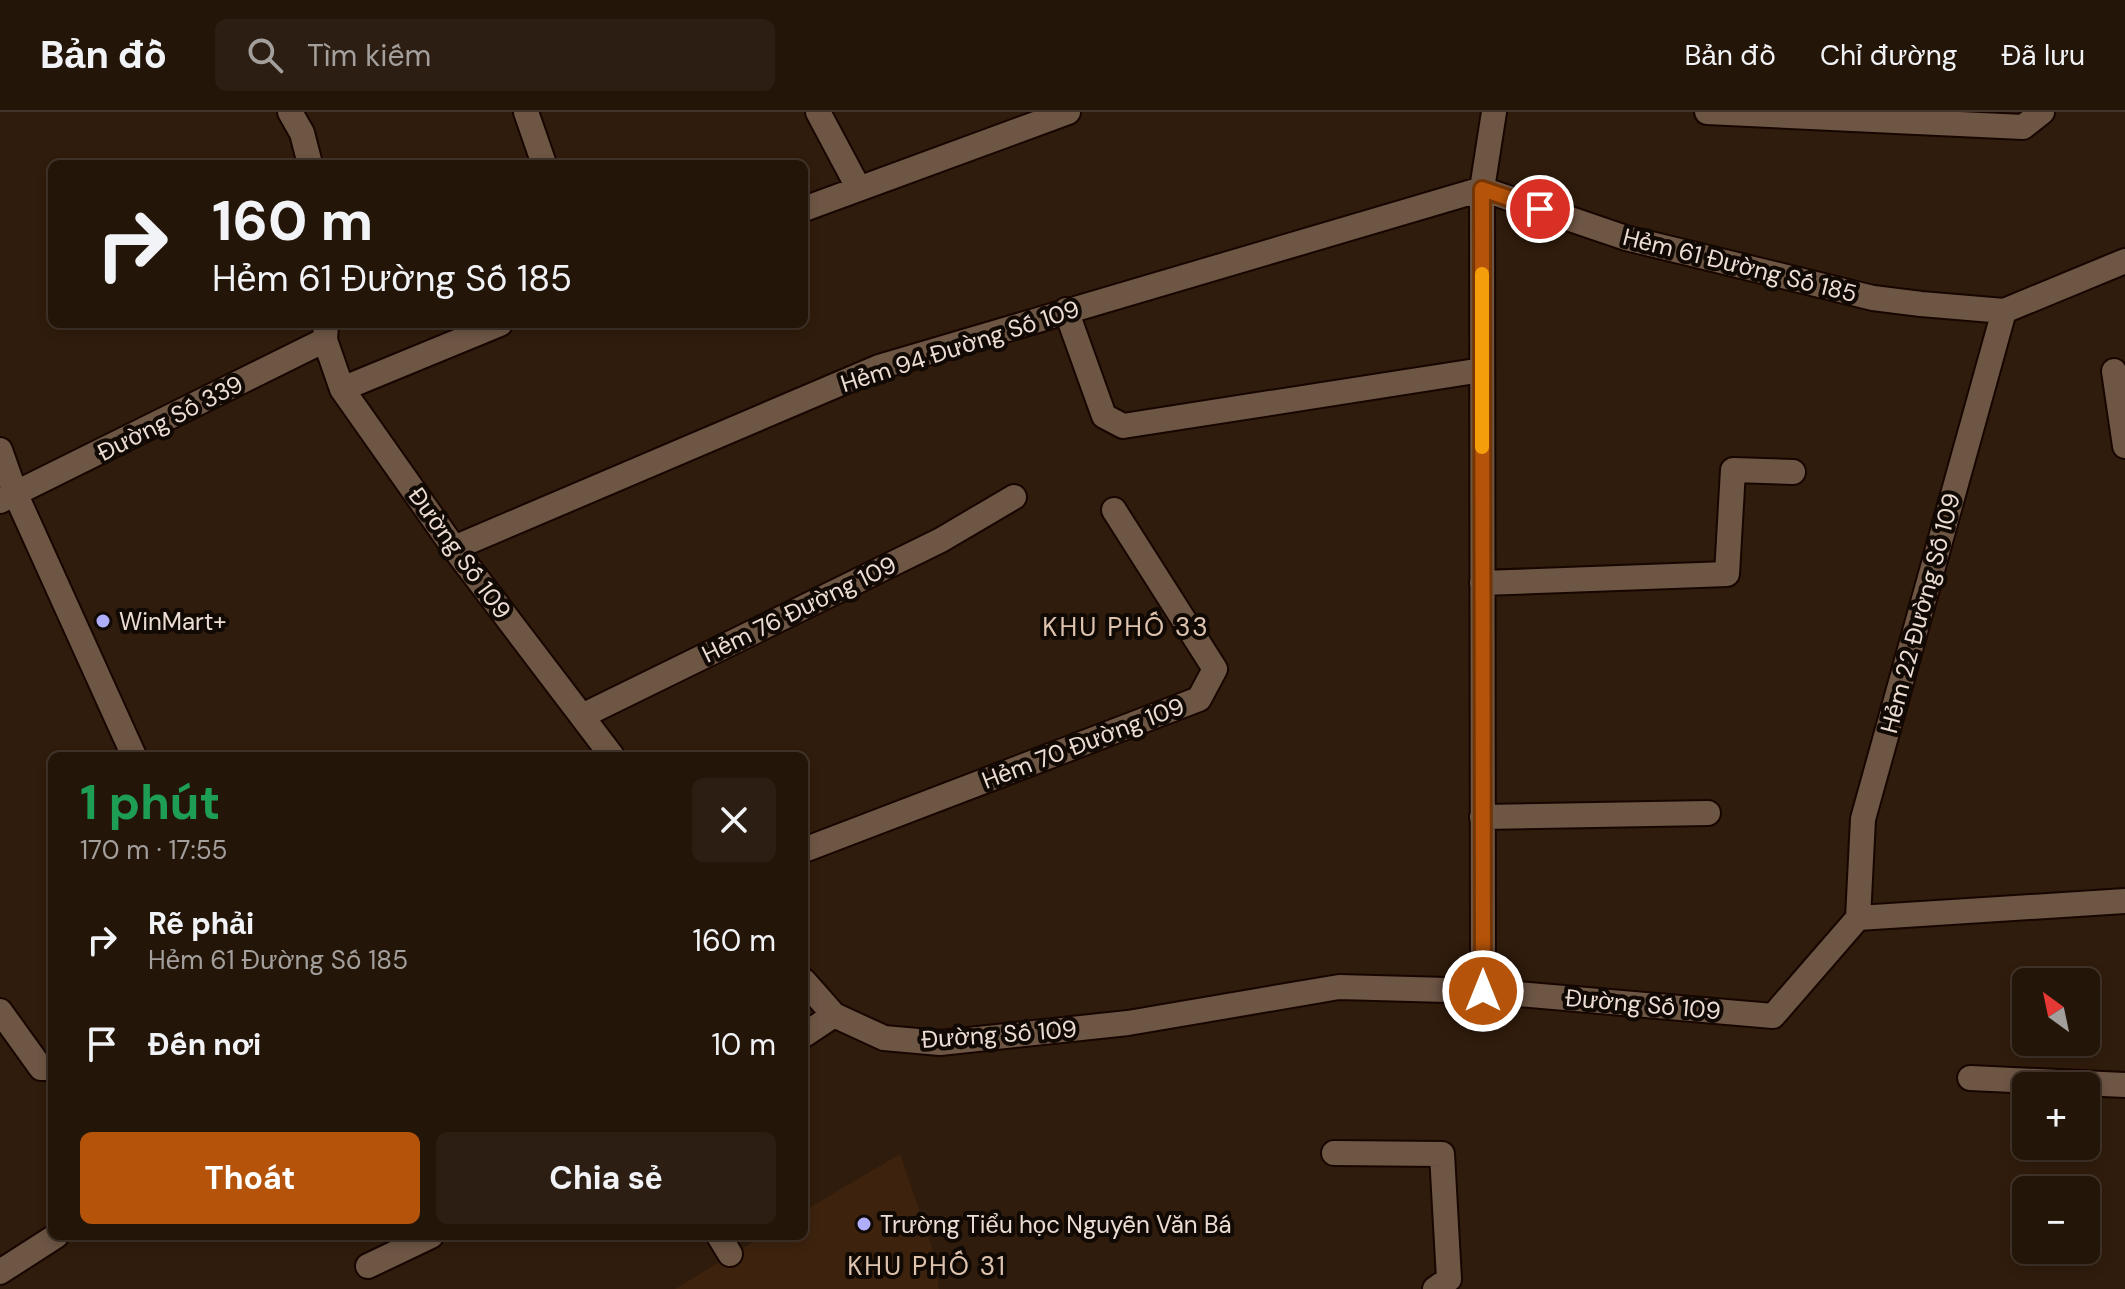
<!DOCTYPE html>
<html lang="vi">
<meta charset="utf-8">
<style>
:root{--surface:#241509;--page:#2c1e12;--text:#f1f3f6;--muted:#a39f9c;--line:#41342a;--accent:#b45309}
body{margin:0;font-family:"DM Sans",sans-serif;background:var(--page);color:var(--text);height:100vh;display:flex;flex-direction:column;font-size:30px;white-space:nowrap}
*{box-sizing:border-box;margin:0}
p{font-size:26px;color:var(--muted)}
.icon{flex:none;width:44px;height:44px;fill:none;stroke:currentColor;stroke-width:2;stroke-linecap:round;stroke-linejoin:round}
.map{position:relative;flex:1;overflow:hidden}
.sheet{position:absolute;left:48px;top:640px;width:760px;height:488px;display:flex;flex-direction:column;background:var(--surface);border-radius:12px;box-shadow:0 4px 12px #0003,0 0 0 2px var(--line)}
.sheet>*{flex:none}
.banner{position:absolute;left:48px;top:48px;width:760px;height:168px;border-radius:12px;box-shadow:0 4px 12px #0003,0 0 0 2px var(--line);background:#241509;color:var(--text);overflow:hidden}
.needle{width:52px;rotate:327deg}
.tools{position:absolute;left:2012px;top:856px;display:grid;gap:16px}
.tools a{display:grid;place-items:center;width:88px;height:88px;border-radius:12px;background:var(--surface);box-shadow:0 4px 12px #0003,0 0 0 2px var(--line);font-size:40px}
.pin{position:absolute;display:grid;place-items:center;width:68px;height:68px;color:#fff;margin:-34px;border:4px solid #fff;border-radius:50%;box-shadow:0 2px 8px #0007}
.me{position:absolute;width:88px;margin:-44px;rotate:0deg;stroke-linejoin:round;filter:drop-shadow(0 0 6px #0008)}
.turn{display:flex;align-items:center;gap:28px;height:168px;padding:0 32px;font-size:36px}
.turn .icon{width:104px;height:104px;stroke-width:2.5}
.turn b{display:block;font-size:56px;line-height:68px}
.round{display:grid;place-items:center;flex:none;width:84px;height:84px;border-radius:12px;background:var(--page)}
.headline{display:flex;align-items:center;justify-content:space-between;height:136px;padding:0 32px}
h1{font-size:48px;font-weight:700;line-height:60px;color:#1e9e55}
.primary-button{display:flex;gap:16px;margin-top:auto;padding:16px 32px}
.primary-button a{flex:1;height:92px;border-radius:12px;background:var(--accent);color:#fff;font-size:32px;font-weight:700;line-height:92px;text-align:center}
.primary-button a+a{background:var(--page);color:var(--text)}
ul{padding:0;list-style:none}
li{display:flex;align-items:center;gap:24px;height:104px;padding:0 32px}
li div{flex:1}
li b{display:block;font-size:30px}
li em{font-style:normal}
header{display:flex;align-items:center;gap:48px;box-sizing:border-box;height:112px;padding:0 40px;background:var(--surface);border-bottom:2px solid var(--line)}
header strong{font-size:38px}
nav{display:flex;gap:44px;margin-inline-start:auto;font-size:28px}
.search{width:560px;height:72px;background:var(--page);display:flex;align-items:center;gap:20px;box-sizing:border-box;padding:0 28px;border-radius:12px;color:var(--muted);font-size:30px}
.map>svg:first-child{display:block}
.built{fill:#3d230e}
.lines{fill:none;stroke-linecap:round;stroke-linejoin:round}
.minor-casing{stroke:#170600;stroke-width:28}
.minor{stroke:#6e5645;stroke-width:24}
.route-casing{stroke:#753606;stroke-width:20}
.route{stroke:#b45309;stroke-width:14}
.slow{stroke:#f59e0b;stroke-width:14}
.poi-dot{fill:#aeaefa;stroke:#110904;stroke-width:3}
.labels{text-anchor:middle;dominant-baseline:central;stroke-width:8;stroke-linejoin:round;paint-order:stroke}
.street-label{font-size:24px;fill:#ecddd4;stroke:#110904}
.poi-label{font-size:24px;fill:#ecddd4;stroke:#110904;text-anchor:start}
.neighbourhood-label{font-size:26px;letter-spacing:2px;fill:#ddc2ae;stroke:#110904}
</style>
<header>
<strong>Bản đồ</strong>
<div class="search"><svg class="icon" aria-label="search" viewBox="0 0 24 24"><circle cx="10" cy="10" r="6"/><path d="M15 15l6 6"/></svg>Tìm kiếm</div>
<nav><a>Bản đồ</a><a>Chỉ đường</a><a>Đã lưu</a></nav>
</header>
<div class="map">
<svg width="2125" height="1177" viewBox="0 0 2125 1177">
<rect width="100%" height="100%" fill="#301c0c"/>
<path class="built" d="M 900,1042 L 934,1142 L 939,1177 L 675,1177 L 763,1124 L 804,1124 L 804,1099 Z"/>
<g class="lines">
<defs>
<path id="minor" d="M 290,0 L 302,21 L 310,52
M 526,0 L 544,52
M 818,0 L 859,77
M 1707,0 L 2023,15 L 2042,0
M 804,97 L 1068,0
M 1066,198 L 1104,304 L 1123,314 L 1482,258
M 325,228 L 342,277 L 454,436 L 612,644
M 2114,259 L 2125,334
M 342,277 L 500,212
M 0,338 L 16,383 L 134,644
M 0,389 L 325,228 L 326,213
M 454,436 L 879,255 L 1482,77 L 1626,126 L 1873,186 L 1921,192 L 2004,199 L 2125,149
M 1482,471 L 1727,462 L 1733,358 L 1793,360
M 582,604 L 941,428 L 1014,385
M 1482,705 L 1708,701
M 804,738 L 1199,587 L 1215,557 L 1114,398
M 1858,806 L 1863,707 L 2004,199
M 804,869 L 834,903 L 884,926 L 940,931 L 1128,911 L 1339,875 L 1483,879 L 1773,904 L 1858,806 L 2125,789
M 1483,879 L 1482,77 L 1494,0
M 0,899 L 41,956 L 52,956
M 804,923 L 834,903
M 1970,966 L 2125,973
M 1334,1041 L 1442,1042 L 1449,1167 L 1435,1177
M 719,1124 L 730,1142
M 368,1154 L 431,1124
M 0,1160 L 56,1124"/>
</defs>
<use href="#minor" class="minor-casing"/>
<use href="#minor" class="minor"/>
</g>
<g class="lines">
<defs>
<path id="route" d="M 1483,879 L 1482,77 L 1540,97"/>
</defs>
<use href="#route" class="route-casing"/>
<use href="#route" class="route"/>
<path class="slow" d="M 1482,162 L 1482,335"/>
</g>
<g class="poi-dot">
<circle cx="103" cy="509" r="8"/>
<circle cx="864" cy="1112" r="8"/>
</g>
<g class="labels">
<g class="street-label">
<text transform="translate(1740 153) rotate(14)">Hẻm 61 Đường Số 185</text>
<text transform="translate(960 234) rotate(-18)">Hẻm 94 Đường Số 109</text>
<text transform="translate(170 306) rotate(-27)">Đường Số 339</text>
<text transform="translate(460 441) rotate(54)">Đường Số 109</text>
<text transform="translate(799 497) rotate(-26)">Hẻm 76 Đường 109</text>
<text transform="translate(1920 501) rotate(-75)">Hẻm 22 Đường Số 109</text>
<text transform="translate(1083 631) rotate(-21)">Hẻm 70 Đường 109</text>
<text transform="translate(1643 892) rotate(5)">Đường Số 109</text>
<text transform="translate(999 922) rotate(-4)">Đường Số 109</text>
</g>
<g class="poi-label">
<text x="119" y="509">WinMart+</text>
<text x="880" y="1112">Trường Tiểu học Nguyễn Văn Bá</text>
</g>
<g class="neighbourhood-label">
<text x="1126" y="515">KHU PHỐ 33</text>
<text x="927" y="1154">KHU PHỐ 31</text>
</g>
</g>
</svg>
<div class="tools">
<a><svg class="needle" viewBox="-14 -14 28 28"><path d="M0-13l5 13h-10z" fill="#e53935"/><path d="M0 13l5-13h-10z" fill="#a39f9c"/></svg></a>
<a>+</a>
<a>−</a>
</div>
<div class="pin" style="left:1540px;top:97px;background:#d93025"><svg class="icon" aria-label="arrive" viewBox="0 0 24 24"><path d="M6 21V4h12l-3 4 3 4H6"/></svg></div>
<svg class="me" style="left:1483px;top:879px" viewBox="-20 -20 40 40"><circle r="17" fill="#b45309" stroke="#fff" stroke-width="3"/><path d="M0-11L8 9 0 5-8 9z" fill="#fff"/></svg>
<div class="banner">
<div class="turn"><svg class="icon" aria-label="right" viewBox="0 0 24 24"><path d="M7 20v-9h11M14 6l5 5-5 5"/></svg><div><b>160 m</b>Hẻm 61 Đường Số 185</div></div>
</div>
<section class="sheet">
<div class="headline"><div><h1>1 phút</h1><p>170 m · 17:55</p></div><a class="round"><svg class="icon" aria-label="close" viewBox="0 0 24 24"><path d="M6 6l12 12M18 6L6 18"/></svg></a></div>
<ul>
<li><svg class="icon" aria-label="right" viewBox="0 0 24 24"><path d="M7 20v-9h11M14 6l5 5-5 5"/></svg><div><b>Rẽ phải</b><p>Hẻm 61 Đường Số 185</p></div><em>160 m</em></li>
<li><svg class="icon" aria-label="arrive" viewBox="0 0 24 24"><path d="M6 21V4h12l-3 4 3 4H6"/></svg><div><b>Đến nơi</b></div><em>10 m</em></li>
</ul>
<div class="primary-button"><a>Thoát</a><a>Chia sẻ</a></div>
</section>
</div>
